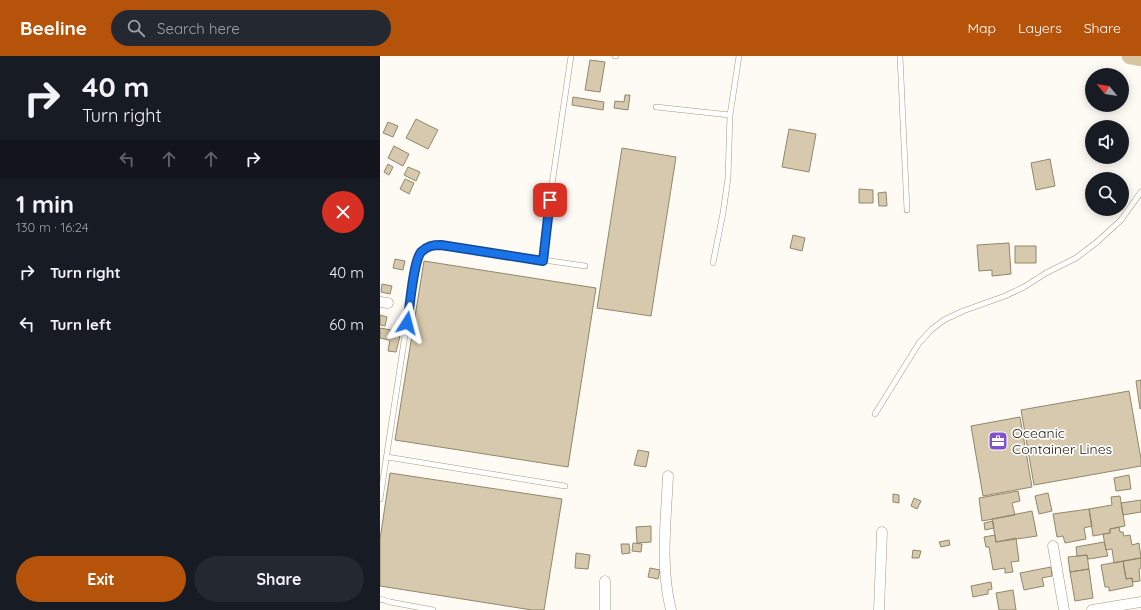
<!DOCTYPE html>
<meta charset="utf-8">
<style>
:root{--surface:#171b24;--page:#242831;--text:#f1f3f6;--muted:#9ea1a6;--accent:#b45309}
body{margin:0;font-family:Quicksand,sans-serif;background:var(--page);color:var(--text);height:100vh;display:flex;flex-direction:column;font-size:15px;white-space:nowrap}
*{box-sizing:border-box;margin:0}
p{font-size:13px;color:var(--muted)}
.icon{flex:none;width:22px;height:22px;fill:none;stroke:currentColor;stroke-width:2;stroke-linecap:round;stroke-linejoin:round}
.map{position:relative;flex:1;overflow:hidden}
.details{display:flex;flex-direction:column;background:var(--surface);width:380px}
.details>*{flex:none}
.banner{background:#171b24;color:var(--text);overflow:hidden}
.needle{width:26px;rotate:300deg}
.controls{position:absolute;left:705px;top:12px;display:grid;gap:8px}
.controls a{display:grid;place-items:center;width:44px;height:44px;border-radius:50%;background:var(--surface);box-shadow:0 2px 10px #0003;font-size:20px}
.pin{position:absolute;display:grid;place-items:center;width:34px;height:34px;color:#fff;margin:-17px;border-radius:8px;box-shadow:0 2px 6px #0006}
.me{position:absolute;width:44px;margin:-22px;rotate:9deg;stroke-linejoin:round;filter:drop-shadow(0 0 3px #0008)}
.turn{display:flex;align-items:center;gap:14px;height:84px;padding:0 16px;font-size:18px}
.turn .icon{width:52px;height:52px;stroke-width:2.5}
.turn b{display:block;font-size:28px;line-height:34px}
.lanes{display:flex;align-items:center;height:38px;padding:0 16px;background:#0003;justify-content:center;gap:20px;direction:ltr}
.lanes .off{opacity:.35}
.round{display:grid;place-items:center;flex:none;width:42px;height:42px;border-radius:21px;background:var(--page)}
.summary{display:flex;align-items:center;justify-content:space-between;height:68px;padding:0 16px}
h1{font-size:24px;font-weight:800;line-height:30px}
.cta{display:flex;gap:8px;margin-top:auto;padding:8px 16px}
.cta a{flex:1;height:46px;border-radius:24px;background:var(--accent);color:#fff;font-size:16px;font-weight:800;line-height:46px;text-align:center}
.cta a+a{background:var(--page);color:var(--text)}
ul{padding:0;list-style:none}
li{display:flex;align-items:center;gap:12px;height:52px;padding:0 16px}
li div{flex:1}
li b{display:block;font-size:15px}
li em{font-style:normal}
header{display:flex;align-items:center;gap:24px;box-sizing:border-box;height:56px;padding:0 20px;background:var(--accent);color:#fff}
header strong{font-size:19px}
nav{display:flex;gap:22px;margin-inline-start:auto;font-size:14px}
.search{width:280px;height:36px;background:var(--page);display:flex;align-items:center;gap:10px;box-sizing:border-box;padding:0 14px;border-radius:22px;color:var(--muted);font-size:15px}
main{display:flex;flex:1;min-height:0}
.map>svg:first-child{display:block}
.building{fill:#d6c9ad;stroke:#92866b}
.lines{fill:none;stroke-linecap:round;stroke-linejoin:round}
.lane-casing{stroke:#a6997e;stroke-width:6}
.street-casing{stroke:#a6997e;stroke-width:11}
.primary-casing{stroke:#d6d5d4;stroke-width:17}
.lane{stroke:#fff;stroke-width:5}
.street{stroke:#fff;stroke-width:10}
.primary{stroke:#d7c69d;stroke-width:16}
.route-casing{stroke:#114b97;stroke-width:10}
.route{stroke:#1a73e8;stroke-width:7}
.labels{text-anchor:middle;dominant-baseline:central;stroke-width:3.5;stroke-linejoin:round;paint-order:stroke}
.poi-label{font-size:14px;fill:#1d180e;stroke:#fff;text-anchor:start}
</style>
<header>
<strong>Beeline</strong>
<div class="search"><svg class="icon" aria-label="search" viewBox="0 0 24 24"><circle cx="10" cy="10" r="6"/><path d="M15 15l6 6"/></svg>Search here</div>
<nav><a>Map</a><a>Layers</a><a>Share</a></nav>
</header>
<main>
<section class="details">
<div class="banner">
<div class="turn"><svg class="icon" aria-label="right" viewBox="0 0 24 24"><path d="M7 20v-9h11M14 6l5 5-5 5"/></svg><div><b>40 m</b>Turn right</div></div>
<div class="lanes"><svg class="icon off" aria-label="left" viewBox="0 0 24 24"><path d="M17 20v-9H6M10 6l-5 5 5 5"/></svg><svg class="icon off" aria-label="ahead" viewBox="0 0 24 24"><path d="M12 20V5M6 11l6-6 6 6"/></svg><svg class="icon off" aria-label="ahead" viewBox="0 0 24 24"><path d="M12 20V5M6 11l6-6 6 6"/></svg><svg class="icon" aria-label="right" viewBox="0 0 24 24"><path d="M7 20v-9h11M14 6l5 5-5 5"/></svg></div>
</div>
<div class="summary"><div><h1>1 min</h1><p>130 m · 16:24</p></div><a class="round" style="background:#d93025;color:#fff"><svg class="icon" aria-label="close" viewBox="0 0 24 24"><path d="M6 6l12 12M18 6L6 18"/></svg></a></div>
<ul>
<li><svg class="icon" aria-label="right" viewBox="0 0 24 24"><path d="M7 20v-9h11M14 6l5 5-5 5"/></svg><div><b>Turn right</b></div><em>40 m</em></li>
<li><svg class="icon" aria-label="left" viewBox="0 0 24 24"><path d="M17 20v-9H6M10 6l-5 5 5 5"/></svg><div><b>Turn left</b></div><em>60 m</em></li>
</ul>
<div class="cta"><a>Exit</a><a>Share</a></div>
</section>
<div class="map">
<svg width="761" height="554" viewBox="0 0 761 554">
<rect width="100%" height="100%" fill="#fefbf5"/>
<path class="building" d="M 210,4 L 225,6 L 220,36 L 205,34 Z
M 245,39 L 250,39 L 248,54 L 234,52 L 235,45 L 244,46 Z
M 193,41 L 224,46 L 223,54 L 192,49 Z
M 36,63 L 58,74 L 48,93 L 26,82 Z
M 8,66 L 18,70 L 13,81 L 3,77 Z
M 409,73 L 436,78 L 429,116 L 402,111 Z
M 14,90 L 29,98 L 23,110 L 8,102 Z
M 242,92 L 296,101 L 271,260 L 217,252 Z
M 670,103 L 675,130 L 656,134 L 651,107 Z
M 8,108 L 13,111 L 9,119 L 4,116 Z
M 28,111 L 40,116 L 36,125 L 24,119 Z
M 25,123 L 34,127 L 29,138 L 20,133 Z
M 479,133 L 493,134 L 493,147 L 479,147 Z
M 506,136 L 507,150 L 499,150 L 498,137 Z
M 413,179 L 425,182 L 422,195 L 410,192 Z
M 629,187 L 631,218 L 612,220 L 612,214 L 599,215 L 597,189 Z
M 635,190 L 656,190 L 656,207 L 635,207 Z
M 15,203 L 25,205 L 23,214 L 13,212 Z
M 44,205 L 216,232 L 188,411 L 15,384 Z
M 2,228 L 12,230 L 10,238 L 1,236 Z
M 0,259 L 7,261 L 5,270 L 0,269 Z
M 0,272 L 11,274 L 9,284 L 0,282 Z
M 11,278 L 20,280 L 16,296 L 8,295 Z
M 761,324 L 761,352 L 760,353 L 756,325 Z
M 749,335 L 761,403 L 761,410 L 654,429 L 641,354 Z
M 640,361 L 652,431 L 603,440 L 591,370 Z
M 258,394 L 269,396 L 266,411 L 254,409 Z
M 10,417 L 182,443 L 164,554 L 152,554 L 0,530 L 0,483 Z
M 749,419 L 751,433 L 736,435 L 734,422 Z
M 638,435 L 640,445 L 632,447 L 635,459 L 602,465 L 599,442 Z
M 668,437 L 672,455 L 659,458 L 655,440 Z
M 513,438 L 519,439 L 519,447 L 513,446 Z
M 740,440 L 745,470 L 730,473 L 730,477 L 713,480 L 709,453 L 732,449 L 731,441 Z
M 534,442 L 541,445 L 537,453 L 531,450 Z
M 761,444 L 761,456 L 743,459 L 741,447 Z
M 709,453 L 712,470 L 704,472 L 706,483 L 685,487 L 683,480 L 677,481 L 673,458 Z
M 652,455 L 657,480 L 616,486 L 612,463 Z
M 613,465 L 614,472 L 605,474 L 604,467 Z
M 271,470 L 271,486 L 257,487 L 256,471 Z
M 739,471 L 740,476 L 743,476 L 744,480 L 750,479 L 752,489 L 759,487 L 761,502 L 734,507 L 732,493 L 726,494 L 723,478 L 730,477 L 730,473 Z
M 615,479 L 616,486 L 636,482 L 639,505 L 631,506 L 633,516 L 625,517 L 625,512 L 613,514 L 609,491 L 606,491 L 604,481 Z
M 569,484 L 570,489 L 561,491 L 559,486 Z
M 724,486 L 728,500 L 708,503 L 707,499 L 697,500 L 696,491 Z
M 253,487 L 262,488 L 261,496 L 252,495 Z
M 241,488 L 249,488 L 250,497 L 242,498 Z
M 533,494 L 541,495 L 539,502 L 532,502 Z
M 196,497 L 210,499 L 208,513 L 195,512 Z
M 707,499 L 709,513 L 690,516 L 688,501 Z
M 760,502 L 761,502 L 761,512 L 759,513 L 760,525 L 753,526 L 752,522 L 746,523 L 743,505 Z
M 743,505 L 746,523 L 752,522 L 753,530 L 729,535 L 729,531 L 725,531 L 721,509 Z
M 671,511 L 672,520 L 662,522 L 664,530 L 644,534 L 640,517 Z
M 270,512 L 280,514 L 278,523 L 268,521 Z
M 709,513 L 713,542 L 695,545 L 690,516 Z
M 611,526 L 612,533 L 608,534 L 608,538 L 593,541 L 591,530 Z
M 633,534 L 636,554 L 619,554 L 616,537 Z"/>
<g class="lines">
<defs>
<path id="lane" d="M 235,0 L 236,0
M 520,0 L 527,154
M 276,51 L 350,59
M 163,205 L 172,128 L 191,0
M 333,207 L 343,157 L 348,122 L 350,59 L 359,0
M 495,358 L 539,287 L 552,273 L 564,264 L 583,255 L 625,240 L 644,231 L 666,217 L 696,202 L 717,186 L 741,164 L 761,136
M 7,401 L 185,430
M 0,443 L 36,207 C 42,193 46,189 61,189 L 205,210
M 0,543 L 10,546 L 53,554"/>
<path id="street" d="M 0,246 L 8,247
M 288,420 C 286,464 280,511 291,554
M 673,490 L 684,554
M 225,525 L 225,554
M 499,554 L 502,476
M 712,554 L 761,546"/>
<path id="primary" d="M 750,0 L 761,2"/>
</defs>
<use href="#lane" class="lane-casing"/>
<use href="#street" class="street-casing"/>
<use href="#primary" class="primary-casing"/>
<use href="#lane" class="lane"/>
<use href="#street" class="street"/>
<use href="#primary" class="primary"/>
</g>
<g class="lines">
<defs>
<path id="route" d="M 27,267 C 30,252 33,206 41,196 C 47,190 53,189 61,189 L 163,205 L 170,144"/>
</defs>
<use href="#route" class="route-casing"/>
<use href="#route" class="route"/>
</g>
<defs>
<symbol id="office-square" viewBox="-11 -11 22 22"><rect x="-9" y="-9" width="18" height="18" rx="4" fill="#7f53cc" stroke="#fff"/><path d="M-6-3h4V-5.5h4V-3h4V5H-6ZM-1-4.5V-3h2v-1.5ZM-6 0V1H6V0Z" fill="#fff"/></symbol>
</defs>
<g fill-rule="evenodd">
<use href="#office-square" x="607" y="374" width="22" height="22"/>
</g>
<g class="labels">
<g class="poi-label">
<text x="632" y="377">Oceanic<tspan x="632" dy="16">Container Lines</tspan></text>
</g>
</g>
</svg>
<div class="controls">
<a><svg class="needle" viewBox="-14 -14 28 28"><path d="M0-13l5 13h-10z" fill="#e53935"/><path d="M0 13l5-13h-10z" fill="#9ea1a6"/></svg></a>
<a><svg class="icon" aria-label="sound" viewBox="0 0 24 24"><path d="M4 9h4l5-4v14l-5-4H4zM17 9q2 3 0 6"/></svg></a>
<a><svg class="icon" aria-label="search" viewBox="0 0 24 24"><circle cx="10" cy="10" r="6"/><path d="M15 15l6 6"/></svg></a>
</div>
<div class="pin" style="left:170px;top:144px;background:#d93025"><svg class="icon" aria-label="arrive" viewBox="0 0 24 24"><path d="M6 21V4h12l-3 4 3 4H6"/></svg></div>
<svg class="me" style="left:27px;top:267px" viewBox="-20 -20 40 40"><path d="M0-17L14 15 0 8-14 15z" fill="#1a73e8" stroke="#fff" stroke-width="4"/></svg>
</div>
</main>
